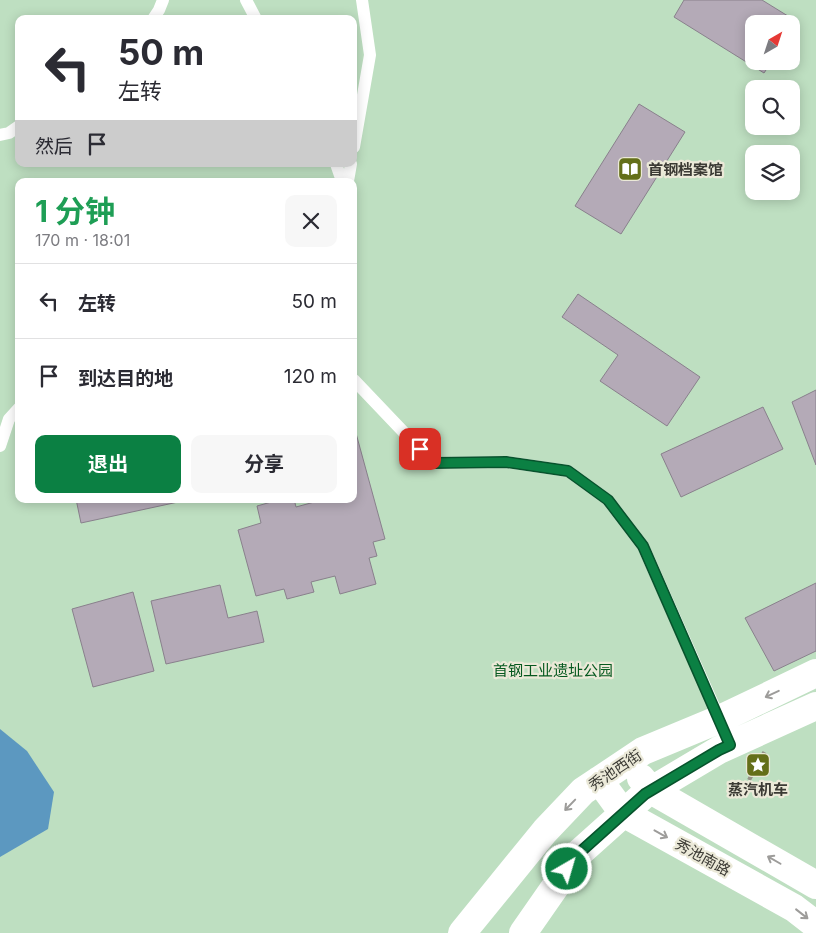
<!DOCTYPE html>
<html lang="zh">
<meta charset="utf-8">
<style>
:root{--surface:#fff;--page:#f7f7f7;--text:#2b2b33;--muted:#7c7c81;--line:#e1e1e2;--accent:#0b8043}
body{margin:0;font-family:Inter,"Noto Sans SC",sans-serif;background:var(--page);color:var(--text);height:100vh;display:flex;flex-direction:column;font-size:19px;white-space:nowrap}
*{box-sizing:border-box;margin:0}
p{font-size:16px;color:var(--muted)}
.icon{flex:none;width:28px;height:28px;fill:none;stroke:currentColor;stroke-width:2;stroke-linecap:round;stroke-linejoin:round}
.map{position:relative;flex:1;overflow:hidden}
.drawer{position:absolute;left:15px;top:178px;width:342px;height:325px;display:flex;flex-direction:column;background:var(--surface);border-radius:10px;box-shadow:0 2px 12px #0003}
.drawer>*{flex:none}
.top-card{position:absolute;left:15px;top:15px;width:342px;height:152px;border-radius:10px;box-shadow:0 2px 12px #0003;background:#fff;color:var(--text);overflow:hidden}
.needle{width:32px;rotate:39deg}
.fabs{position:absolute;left:745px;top:15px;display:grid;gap:10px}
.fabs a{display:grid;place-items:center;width:55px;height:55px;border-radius:10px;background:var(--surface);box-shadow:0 2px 12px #0003;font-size:25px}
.pin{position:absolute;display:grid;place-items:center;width:42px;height:42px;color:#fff;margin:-21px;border-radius:10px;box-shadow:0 2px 8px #0006}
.me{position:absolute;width:55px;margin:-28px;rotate:38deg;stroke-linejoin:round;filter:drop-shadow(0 0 4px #0008)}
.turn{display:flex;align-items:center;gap:18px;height:105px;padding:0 20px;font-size:22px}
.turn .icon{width:65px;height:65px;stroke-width:2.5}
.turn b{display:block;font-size:35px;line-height:42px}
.then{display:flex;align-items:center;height:48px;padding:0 20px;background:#0003;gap:10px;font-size:19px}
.round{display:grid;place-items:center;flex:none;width:52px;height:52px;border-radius:10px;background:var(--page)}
.head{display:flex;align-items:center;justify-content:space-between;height:85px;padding:0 20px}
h1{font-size:30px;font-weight:700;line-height:38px;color:#1e9e55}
.cta{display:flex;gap:10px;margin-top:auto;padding:10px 20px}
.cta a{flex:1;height:58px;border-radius:10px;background:var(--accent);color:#fff;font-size:20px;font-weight:700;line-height:58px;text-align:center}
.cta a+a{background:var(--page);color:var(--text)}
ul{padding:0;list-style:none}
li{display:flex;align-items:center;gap:15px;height:75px;padding:0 20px;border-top:1px solid var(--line)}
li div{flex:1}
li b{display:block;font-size:19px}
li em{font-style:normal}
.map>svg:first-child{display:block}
.green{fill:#bedfc1;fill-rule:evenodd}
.water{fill:#5c98c0}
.building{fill:#b4aab7;stroke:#89808c}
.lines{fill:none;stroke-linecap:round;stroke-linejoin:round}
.service{stroke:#fff;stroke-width:12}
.tertiary{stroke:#fff;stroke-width:28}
.rail{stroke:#949287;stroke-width:4;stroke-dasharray:8 4;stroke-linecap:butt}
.oneway{stroke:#9d9c9a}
.route-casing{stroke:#07532c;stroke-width:12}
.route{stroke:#0b8043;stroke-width:9}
.labels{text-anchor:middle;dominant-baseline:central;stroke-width:4.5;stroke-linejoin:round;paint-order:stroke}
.poi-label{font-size:15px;font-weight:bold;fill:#3b3a34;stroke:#ebe9d8;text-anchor:start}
.park-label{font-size:15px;fill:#06591f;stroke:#ebe9d8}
.street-label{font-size:15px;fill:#3b3a34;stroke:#ebe9d8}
</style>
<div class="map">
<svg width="816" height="933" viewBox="0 0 816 933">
<rect width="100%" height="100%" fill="#ebe9d8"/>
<path class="green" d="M 0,0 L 816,0 L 816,933 L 0,933 ZM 19,19 L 354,19 L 354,164 L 19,164 ZM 754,24 L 791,24 L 791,61 L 754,61 ZM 754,89 L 791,89 L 791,126 L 754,126 ZM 754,154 L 791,154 L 791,191 L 754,191 ZM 19,181 L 354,181 L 354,499 L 19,499 Z"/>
<path class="water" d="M 0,729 L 27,751 L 54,792 L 48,829 L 0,857 Z"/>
<path class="building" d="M 684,0 L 762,0 L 796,21 L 791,29 L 791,24 L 754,24 L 754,61 L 772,61 L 764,73 L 674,17 Z
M 639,104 L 685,132 L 621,234 L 575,206 Z
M 578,294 L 700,377 L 667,426 L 600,381 L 618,355 L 562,317 Z
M 816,390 L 816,465 L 792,402 Z
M 763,407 L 783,449 L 681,497 L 661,454 Z
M 354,426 L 385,539 L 373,542 L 377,556 L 369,558 L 376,584 L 340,594 L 335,576 L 311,582 L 314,592 L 287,599 L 284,589 L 256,596 L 238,530 L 261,523 L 257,506 L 282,499 L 294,499 L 296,507 L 318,501 L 317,499 L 354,499 Z
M 76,499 L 192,499 L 81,523 Z
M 816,583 L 816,651 L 774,671 L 745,618 Z
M 220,585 L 228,618 L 257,611 L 264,642 L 166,664 L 151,601 Z
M 133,592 L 154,671 L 93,687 L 72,609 Z"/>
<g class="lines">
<path class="service" d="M 246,0 L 256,19
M 153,19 L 159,10 L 163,0
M 0,135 L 9,133 L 19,126
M 354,147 L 370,55 L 362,0
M 336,164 L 342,181
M 348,181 L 351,164
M 354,380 L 433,463 L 506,462 L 568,471 L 608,500 L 643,546 L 721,722
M 0,446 L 9,419 L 19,408"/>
<path class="tertiary" d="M 641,778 L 651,790 L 816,885
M 599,780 L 623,813 L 794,908 L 816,925
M 462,933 L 545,831 L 583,791 L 643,751 L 720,719 L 816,673
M 523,933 L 578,854 L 645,794 L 719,750 L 816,706"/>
<path class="rail" d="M 749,780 L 766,749"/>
</g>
<defs><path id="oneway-shaft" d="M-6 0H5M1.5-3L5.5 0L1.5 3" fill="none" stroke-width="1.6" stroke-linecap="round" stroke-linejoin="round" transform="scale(1.25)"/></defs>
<g class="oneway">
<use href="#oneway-shaft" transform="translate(772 694) rotate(155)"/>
<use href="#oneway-shaft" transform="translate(570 805) rotate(134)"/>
<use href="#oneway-shaft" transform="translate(661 834) rotate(29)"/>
<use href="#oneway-shaft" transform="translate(774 860) rotate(-150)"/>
<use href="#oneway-shaft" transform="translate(802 914) rotate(38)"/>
</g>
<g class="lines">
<defs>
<path id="route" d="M 420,449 L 433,463 L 506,462 L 568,471 L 608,500 L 643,546 L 730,745 L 719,750 L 645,794 L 578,854 L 567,869"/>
</defs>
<use href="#route" class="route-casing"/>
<use href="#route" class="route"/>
</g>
<defs>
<symbol id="library-square" viewBox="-11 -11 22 22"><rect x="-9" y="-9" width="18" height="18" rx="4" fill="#646f19" stroke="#ebe9d8"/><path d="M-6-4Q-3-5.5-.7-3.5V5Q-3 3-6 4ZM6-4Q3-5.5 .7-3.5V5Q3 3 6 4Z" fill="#fff"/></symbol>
<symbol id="sight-square" viewBox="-11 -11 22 22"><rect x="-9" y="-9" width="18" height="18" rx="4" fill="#646f19" stroke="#ebe9d8"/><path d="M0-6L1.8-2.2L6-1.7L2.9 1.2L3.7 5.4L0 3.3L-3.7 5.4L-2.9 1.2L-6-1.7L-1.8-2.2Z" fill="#fff"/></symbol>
</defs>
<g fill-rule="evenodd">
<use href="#library-square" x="616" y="155" width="28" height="28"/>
<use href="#sight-square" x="744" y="751" width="28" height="28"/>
</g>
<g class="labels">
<g class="poi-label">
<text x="648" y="169">首钢档案馆</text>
<text x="758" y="789" text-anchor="middle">蒸汽机车</text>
</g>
<g class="park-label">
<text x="553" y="670">首钢工业遗址公园</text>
</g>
<g class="street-label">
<text transform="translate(615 770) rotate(-34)">秀池西街</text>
<text transform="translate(703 857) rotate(29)">秀池南路</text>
</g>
</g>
</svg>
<div class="fabs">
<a><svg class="needle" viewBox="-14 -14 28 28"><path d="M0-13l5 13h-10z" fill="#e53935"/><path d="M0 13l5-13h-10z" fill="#7c7c81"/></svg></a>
<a><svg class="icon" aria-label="search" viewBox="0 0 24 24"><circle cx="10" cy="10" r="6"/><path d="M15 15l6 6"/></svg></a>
<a><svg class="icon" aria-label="layers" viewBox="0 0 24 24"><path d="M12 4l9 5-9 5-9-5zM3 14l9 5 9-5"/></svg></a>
</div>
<div class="pin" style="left:420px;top:449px;background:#d93025"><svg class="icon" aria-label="arrive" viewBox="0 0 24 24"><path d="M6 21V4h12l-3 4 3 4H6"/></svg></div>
<svg class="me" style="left:567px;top:869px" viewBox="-20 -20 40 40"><circle r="17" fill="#0b8043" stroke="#fff" stroke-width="3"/><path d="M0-11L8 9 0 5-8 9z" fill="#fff"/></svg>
<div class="top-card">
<div class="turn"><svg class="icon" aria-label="left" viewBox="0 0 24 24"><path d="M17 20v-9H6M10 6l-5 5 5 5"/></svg><div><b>50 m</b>左转</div></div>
<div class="then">然后<svg class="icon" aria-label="arrive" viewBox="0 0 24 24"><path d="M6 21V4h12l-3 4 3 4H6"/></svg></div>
</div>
<section class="drawer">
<div class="head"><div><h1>1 分钟</h1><p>170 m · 18:01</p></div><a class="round"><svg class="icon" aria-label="close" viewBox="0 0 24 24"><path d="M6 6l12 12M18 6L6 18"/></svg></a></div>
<ul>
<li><svg class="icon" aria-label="left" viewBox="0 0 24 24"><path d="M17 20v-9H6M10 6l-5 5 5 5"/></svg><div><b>左转</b></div><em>50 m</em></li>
<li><svg class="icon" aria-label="arrive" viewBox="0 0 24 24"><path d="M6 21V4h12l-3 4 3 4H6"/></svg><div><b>到达目的地</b></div><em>120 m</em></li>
</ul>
<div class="cta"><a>退出</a><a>分享</a></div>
</section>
</div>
